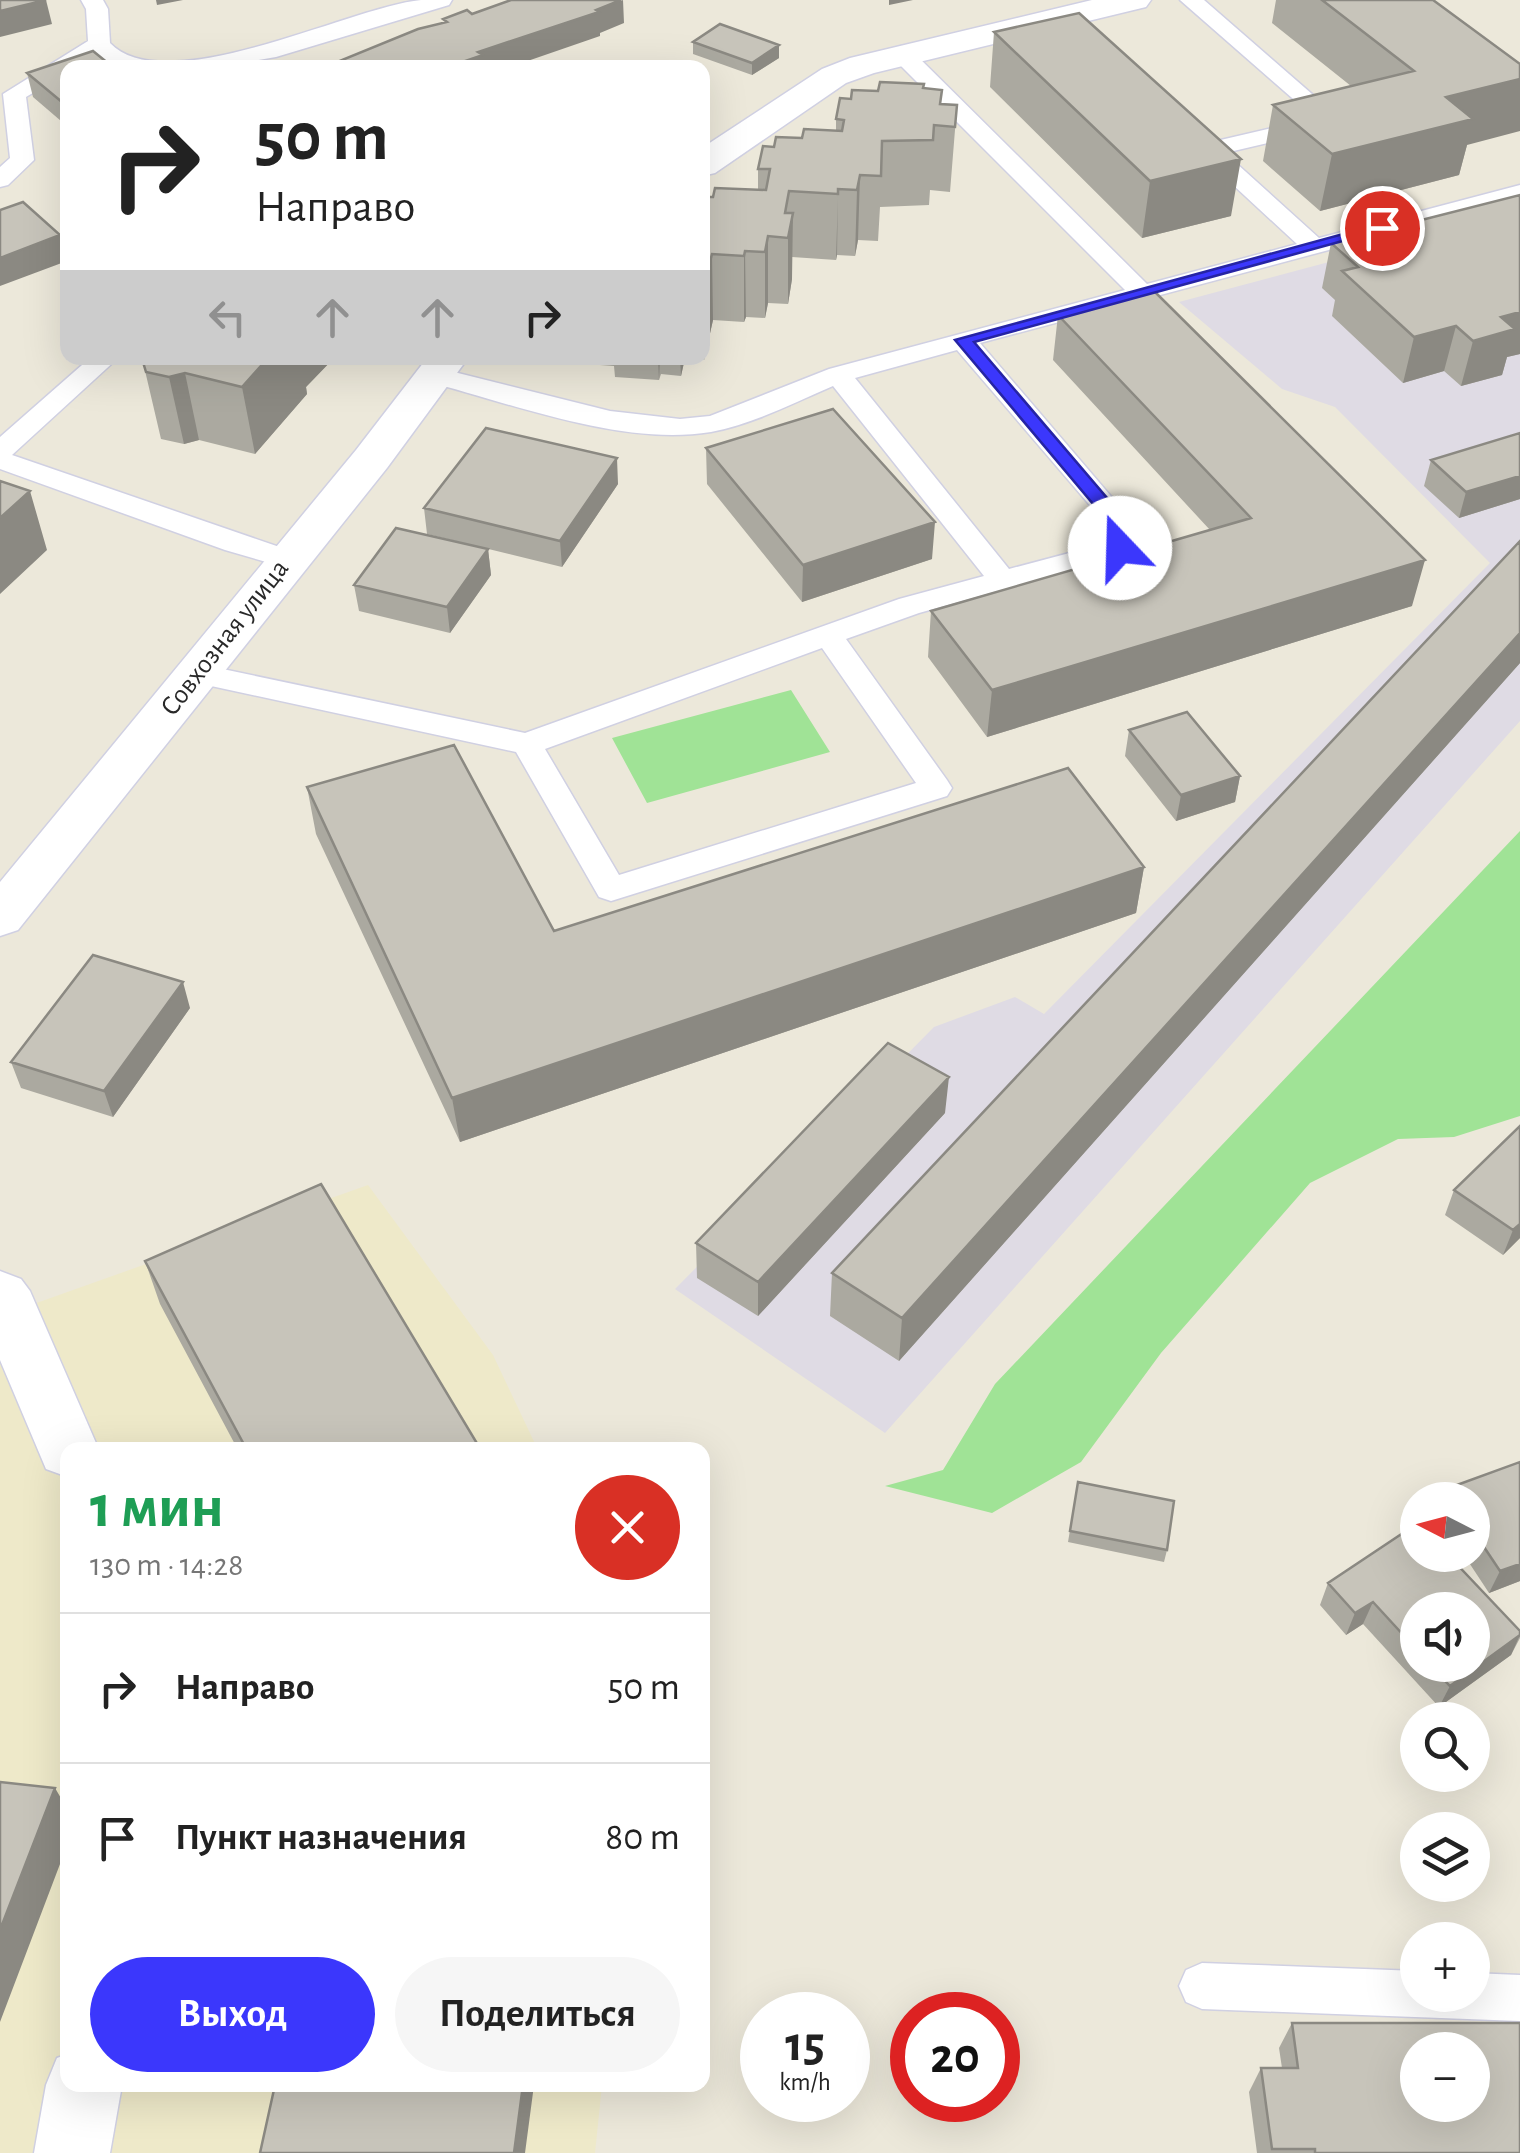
<!DOCTYPE html>
<html lang="ru">
<meta charset="utf-8">
<style>
:root{--surface:#fff;--page:#f6f6f6;--text:#222;--muted:#767676;--line:#e0e0e0;--accent:#3b37fc}
body{margin:0;font-family:"Alegreya Sans",sans-serif;background:var(--page);color:var(--text);height:100vh;display:flex;flex-direction:column;font-size:38px;white-space:nowrap}
*{box-sizing:border-box;margin:0}
p{font-size:32px;color:var(--muted)}
.icon{flex:none;width:55px;height:55px;fill:none;stroke:currentColor;stroke-width:2;stroke-linecap:round;stroke-linejoin:round}
.map{position:relative;flex:1;overflow:hidden}
.sheet{position:absolute;left:60px;top:1442px;width:650px;height:650px;display:flex;flex-direction:column;background:var(--surface);border-radius:20px;box-shadow:0 10px 40px #0002}
.sheet>*{flex:none}
.top-card{position:absolute;left:60px;top:60px;width:650px;height:305px;border-radius:20px;box-shadow:0 10px 40px #0002;background:#fff;color:var(--text);overflow:hidden}
.needle{width:65px;rotate:276deg}
.tools{position:absolute;left:1400px;top:1482px;display:grid;gap:20px}
.tools a{display:grid;place-items:center;width:90px;height:90px;border-radius:50%;background:var(--surface);box-shadow:0 10px 40px #0002;font-size:50px}
.speed{position:absolute;left:740px;top:1992px;display:flex;gap:20px;font-size:50px;font-weight:700;text-align:center}
.speed>*{display:grid;place-content:center;width:130px;height:130px;border-radius:50%;background:var(--surface);box-shadow:0 10px 40px #0002;line-height:1}
.speed small{font-size:25px;font-weight:400}
.speed .limit{border:15px solid #d22;background:#fff;color:#111}
.pin{position:absolute;display:grid;place-items:center;width:85px;height:85px;color:#fff;margin:-42px;border:5px solid #fff;border-radius:50%;box-shadow:0 2px 10px #0007}
.me{position:absolute;width:110px;margin:-55px;rotate:339deg;stroke-linejoin:round;filter:drop-shadow(0 0 8px #0008)}
.turn{display:flex;align-items:center;gap:35px;height:210px;padding:0 30px;font-size:45px}
.turn .icon{width:130px;height:130px;stroke-width:2.5}
.turn b{display:block;font-size:70px;line-height:85px}
.lanes{display:flex;align-items:center;height:95px;padding:0 30px;background:#0003;justify-content:center;gap:50px;direction:ltr}
.lanes .off{opacity:.35}
.round{display:grid;place-items:center;flex:none;width:105px;height:105px;border-radius:52px;background:var(--page)}
.head{display:flex;align-items:center;justify-content:space-between;height:170px;padding:0 30px}
h1{font-size:60px;font-weight:700;line-height:75px;color:#1e9e55}
.primary-button{display:flex;gap:20px;margin-top:auto;padding:20px 30px}
.primary-button a{flex:1;height:115px;border-radius:60px;background:var(--accent);color:#fff;font-size:40px;font-weight:700;line-height:115px;text-align:center}
.primary-button a+a{background:var(--page);color:var(--text)}
ul{padding:0;list-style:none}
li{display:flex;align-items:center;gap:30px;height:150px;padding:0 30px;border-top:2px solid var(--line)}
li div{flex:1}
li b{display:block;font-size:38px}
li em{font-style:normal}
.map>svg:first-child{display:block}
.industrial{fill:#dfdbe4}
.education{fill:#eee9c9}
.green{fill:#a0e396}
.lines{fill:none;stroke-linecap:round;stroke-linejoin:round}
.lane-casing{stroke:#d0d0e2;stroke-width:3}
.street-casing{stroke:#d0d0e2;stroke-width:3}
.lane{fill:#fff;fill-rule:evenodd}
.street{fill:#fff;fill-rule:evenodd}
.wall{fill:#aba9a0;fill-rule:evenodd}
.shaded-wall{fill:#8b8982}
.building{fill:#c7c4ba;stroke:#8b8982;stroke-width:2.5;fill-rule:evenodd}
.route{fill:#3b37fc;stroke:#2624a4;stroke-width:2.5}
.labels{text-anchor:middle;dominant-baseline:central;stroke-width:10;stroke-linejoin:round;paint-order:stroke}
.street-label{font-size:28px;fill:#292929;stroke:#fff}
</style>
<div class="map">
<svg width="1520" height="2153" viewBox="0 0 1520 2153">
<rect width="100%" height="100%" fill="#ece8da"/>
<path class="industrial" d="M 1520,211 L 1520,721 L 885,1433 L 675,1289 L 934,1027 L 1015,997 L 1044,1014 L 1490,563 L 1335,407 L 1282,389 L 1179,302 Z"/>
<path class="education" d="M 368,1185 L 493,1355 L 538,1450 L 68,1450 L 68,2085 L 602,2085 L 595,2153 L 0,2153 L 0,1316 Z"/>
<path class="green" d="M 791,690 L 830,752 L 647,803 L 612,738 Z
M 1520,831 L 1520,1116 L 1454,1137 L 1398,1139 L 1310,1183 L 1161,1353 L 1081,1462 L 992,1513 L 885,1486 L 943,1470 L 995,1384 Z"/>
<g class="lines">
<defs>
<path id="lane" d="M 81,0 L 103,0 L 108,9 L 110,43 C 166,101 350,7 421,0 C 431,0 442,0 452,0 L 449,5 L 276,57 L 213,68 L 109,68 L 97,55 L 68,68 L 68,72 L 26,97 L 34,160 L 8,185 L 0,187 L 0,167 L 10,158 L 3,94 L 88,41 L 86,9 Z
M 1180,0 L 1204,0 L 1343,121 L 1340,126 L 1225,153 L 1319,238 L 1520,185 L 1520,199 L 980,343 L 1139,529 L 1130,554 L 919,613 L 846,639 L 947,780 L 952,788 L 947,796 L 611,901 L 599,897 L 516,752 L 188,681 L 184,674 L 188,667 L 199,664 L 525,733 L 899,599 L 984,576 L 833,386 C 793,403 754,424 711,432 C 622,447 511,403 425,381 L 421,375 L 434,367 L 610,411 L 680,419 L 710,416 L 829,369 L 1125,290 L 893,58 L 890,53 L 901,46 L 909,48 L 1147,284 L 1297,244 L 1191,146 L 1203,139 L 1212,142 L 1315,118 ZM 957,350 L 1111,530 L 1107,543 L 1009,569 L 855,378 ZM 822,648 L 916,783 L 619,875 L 545,749 Z
M 90,358 L 118,358 L 12,455 L 297,553 L 301,559 L 297,565 L 287,568 L 225,550 L 0,469 L 0,437 Z
M 1202,1963 L 1418,1971 L 1418,1995 L 1472,1995 L 1472,1973 L 1520,1975 L 1520,2021 L 1202,2009 L 1186,2002 L 1179,1986 L 1186,1970 Z"/>
<path id="street" d="M 1092,0 L 1151,0 L 1146,7 L 874,73 L 846,83 L 715,173 L 702,176 L 702,148 L 822,69 L 850,58 Z
M 427,358 L 468,358 L 387,468 L 18,930 L 0,936 L 0,882 L 356,450 Z
M 0,1271 L 21,1279 L 30,1291 L 99,1450 L 68,1450 L 68,1477 L 46,1469 L 0,1360 Z
M 68,2054 L 68,2085 L 122,2085 L 110,2153 L 34,2153 L 46,2085 L 57,2058 Z"/>
</defs>
<use href="#lane" class="lane-casing"/>
<use href="#street" class="street-casing"/>
<use href="#lane" class="lane"/>
<use href="#street" class="street"/>
</g>
<path class="wall" d="M 1276,0 L 1433,0 L 1467,145 L 1459,175 L 1320,211 L 1263,161 L 1273,105 L 1351,86 L 1272,23 Z
M 994,32 L 1231,216 L 1142,238 L 990,87 Z
M 693,42 L 779,45 L 779,58 L 752,75 L 693,54 Z
M 68,68 L 68,127 L 33,97 L 27,73 Z
M 923,88 L 941,104 L 957,105 L 950,192 L 930,190 L 929,205 L 880,207 L 878,241 L 858,240 L 855,256 L 837,255 L 836,260 L 792,257 L 792,279 L 788,304 L 768,303 L 765,318 L 746,317 L 744,322 L 713,320 L 704,360 L 685,358 L 681,376 L 661,374 L 659,380 L 615,377 L 614,366 L 586,364 L 586,358 L 702,358 L 702,197 L 713,197 L 758,190 L 758,169 L 774,147 L 802,138 L 836,131 L 836,119 L 851,99 L 878,91 Z
M 1520,195 L 1520,354 L 1507,357 L 1502,375 L 1461,386 L 1444,371 L 1403,383 L 1332,316 L 1335,300 L 1322,288 L 1331,243 Z
M 1058,315 L 1412,606 L 987,737 L 928,657 L 931,611 L 1210,530 L 1053,360 Z
M 148,358 L 334,358 L 306,387 L 307,394 L 255,454 L 199,440 L 184,444 L 161,439 L 143,362 Z
M 1520,433 L 1520,499 L 1459,518 L 1424,486 L 1431,460 Z
M 706,448 L 932,559 L 802,602 L 707,484 Z
M 618,484 L 562,567 L 427,534 L 424,508 Z
M 1520,541 L 1520,663 L 899,1361 L 830,1316 L 832,1273 Z
M 488,549 L 491,575 L 450,633 L 359,611 L 354,585 Z
M 1129,730 L 1240,776 L 1235,802 L 1176,821 L 1125,756 Z
M 307,787 L 554,931 L 1144,867 L 1136,913 L 460,1142 L 316,834 Z
M 190,1008 L 113,1117 L 21,1088 L 11,1062 Z
M 945,1113 L 758,1316 L 697,1278 L 696,1243 Z
M 1520,1126 L 1520,1238 L 1503,1255 L 1445,1215 L 1454,1190 Z
M 145,1261 L 481,1450 L 238,1450 L 160,1304 Z
M 1520,1462 L 1520,1581 L 1489,1593 L 1464,1555 L 1472,1555 L 1472,1500 L 1441,1500 L 1446,1489 Z
M 1078,1482 L 1167,1550 L 1164,1562 L 1068,1542 Z
M 1418,1523 L 1418,1555 L 1448,1555 L 1520,1631 L 1520,1638 L 1511,1655 L 1439,1707 L 1363,1624 L 1346,1635 L 1320,1605 L 1328,1583 ZM 1418,1610 L 1472,1610 L 1472,1665 L 1418,1665 Z
M 1292,2023 L 1520,2153 L 1257,2153 L 1249,2092 L 1261,2068 L 1282,2068 L 1279,2048 Z"/>
<path class="shaded-wall" d="M 46,0 L 52,24 L 0,37 L 0,11 Z
M 156,0 L 183,0 L 157,5 Z
M 623,0 L 624,23 L 600,33 L 600,36 L 507,68 L 445,68 L 478,52 Z
M 889,0 L 913,0 L 889,5 Z
M 779,45 L 779,58 L 752,75 L 752,63 Z
M 1520,79 L 1520,131 L 1467,145 L 1459,175 L 1320,211 L 1332,154 L 1446,97 Z
M 1241,159 L 1231,216 L 1142,238 L 1150,181 Z
M 860,175 L 858,240 L 855,256 L 857,190 Z
M 838,189 L 837,255 L 836,260 L 838,194 Z
M 793,213 L 792,279 L 788,304 L 788,238 Z
M 60,235 L 67,261 L 0,286 L 0,258 Z
M 768,236 L 768,303 L 765,318 L 765,252 Z
M 745,251 L 746,317 L 744,322 L 744,256 Z
M 712,254 L 713,320 L 704,360 L 703,293 Z
M 1520,312 L 1520,354 L 1507,357 L 1502,375 L 1461,386 L 1473,341 L 1501,317 Z
M 1456,326 L 1444,371 L 1403,383 L 1414,337 Z
M 268,358 L 334,358 L 306,387 L 307,394 L 255,454 L 242,387 Z
M 658,358 L 660,358 L 659,380 Z
M 680,358 L 685,358 L 681,376 Z
M 185,373 L 199,440 L 184,444 L 169,377 Z
M 617,458 L 618,484 L 562,567 L 560,541 Z
M 1520,476 L 1520,499 L 1459,518 L 1466,492 Z
M 30,491 L 47,550 L 0,594 L 0,518 Z
M 935,522 L 932,559 L 802,602 L 803,565 Z
M 488,549 L 491,575 L 450,633 L 447,607 Z
M 1425,560 L 1412,606 L 987,737 L 992,690 Z
M 1520,633 L 1520,663 L 899,1361 L 902,1318 Z
M 1240,776 L 1235,802 L 1176,821 L 1181,795 Z
M 1144,867 L 1136,913 L 460,1142 L 452,1098 Z
M 183,982 L 190,1008 L 113,1117 L 104,1091 Z
M 949,1077 L 945,1113 L 758,1316 L 758,1282 Z
M 1520,1224 L 1520,1238 L 1503,1255 L 1513,1230 Z
M 1520,1564 L 1520,1581 L 1489,1593 L 1500,1571 Z
M 1373,1602 L 1363,1624 L 1346,1635 L 1355,1613 Z
M 1520,1635 L 1511,1655 L 1439,1707 L 1450,1686 Z
M 55,1788 L 68,1810 L 68,1843 L 0,2022 L 0,1930 Z
M 523,2085 L 534,2085 L 525,2153 L 514,2153 Z"/>
<path class="building" d="M 0,0 L 46,0 L 0,11 Z
M 511,0 L 621,0 L 596,10 L 599,12 L 478,52 L 483,55 L 445,68 L 345,68 L 337,62 L 418,29 L 447,22 L 443,19 L 467,10 L 472,14 Z
M 1322,0 L 1433,0 L 1520,64 L 1520,79 L 1446,97 L 1473,119 L 1332,154 L 1273,105 L 1414,71 Z
M 1079,13 L 1241,159 L 1150,181 L 994,32 Z
M 720,24 L 779,45 L 752,63 L 693,42 Z
M 93,51 L 114,68 L 68,68 L 68,107 L 27,73 Z
M 880,82 L 924,84 L 923,88 L 942,90 L 940,104 L 957,105 L 955,127 L 934,125 L 933,140 L 882,141 L 881,176 L 860,175 L 857,190 L 838,189 L 838,194 L 789,191 L 785,213 L 793,213 L 788,238 L 768,236 L 765,252 L 745,251 L 744,256 L 712,254 L 702,293 L 702,197 L 713,197 L 715,188 L 766,190 L 770,169 L 758,169 L 763,146 L 774,147 L 776,137 L 802,138 L 804,129 L 842,131 L 844,120 L 836,119 L 840,98 L 851,99 L 852,90 L 878,91 Z
M 1520,195 L 1520,312 L 1501,317 L 1515,329 L 1473,341 L 1456,326 L 1414,337 L 1342,271 L 1358,267 L 1331,243 Z
M 23,202 L 60,235 L 0,258 L 0,210 Z
M 1153,290 L 1425,560 L 992,690 L 931,611 L 1251,518 L 1058,315 Z
M 148,358 L 268,358 L 242,387 L 185,373 L 169,377 L 146,372 L 143,362 Z
M 833,409 L 935,522 L 803,565 L 706,448 Z
M 486,428 L 617,458 L 560,541 L 424,508 Z
M 1520,433 L 1520,476 L 1466,492 L 1431,460 Z
M 0,481 L 30,491 L 0,518 Z
M 396,528 L 488,549 L 447,607 L 354,585 Z
M 1520,541 L 1520,633 L 902,1318 L 832,1273 Z
M 1187,712 L 1240,776 L 1181,795 L 1129,730 Z
M 454,745 L 554,931 L 1068,768 L 1144,867 L 452,1098 L 307,787 Z
M 93,955 L 183,982 L 104,1091 L 11,1062 Z
M 888,1043 L 949,1077 L 758,1282 L 696,1243 Z
M 1520,1126 L 1520,1224 L 1513,1230 L 1454,1190 Z
M 321,1184 L 481,1450 L 247,1450 L 145,1261 Z
M 1520,1462 L 1520,1564 L 1500,1571 L 1472,1529 L 1472,1500 L 1453,1500 L 1446,1489 Z
M 1078,1482 L 1174,1501 L 1167,1550 L 1070,1531 Z
M 1418,1523 L 1418,1555 L 1448,1555 L 1520,1631 L 1520,1635 L 1450,1686 L 1430,1665 L 1472,1665 L 1472,1610 L 1418,1610 L 1418,1651 L 1373,1602 L 1355,1613 L 1328,1583 Z
M 0,1782 L 55,1788 L 0,1930 Z
M 1292,2023 L 1520,2023 L 1520,2153 L 1315,2153 L 1315,2149 L 1272,2149 L 1261,2068 L 1298,2068 ZM 1418,2050 L 1472,2050 L 1472,2105 L 1418,2105 Z
M 275,2085 L 523,2085 L 514,2153 L 260,2153 Z"/>
<path class="route" d="M 1376,225 L 1390,228 L 974,342 L 1131,526 L 1134,530 L 1127,552 L 1114,552 L 1115,530 L 955,340 Z"/>
<g class="labels">
<g class="street-label">
<text transform="translate(225 638) rotate(-52)">Совхозная улица</text>
</g>
</g>
</svg>
<div class="tools">
<a><svg class="needle" viewBox="-14 -14 28 28"><path d="M0-13l5 13h-10z" fill="#e53935"/><path d="M0 13l5-13h-10z" fill="#767676"/></svg></a>
<a><svg class="icon" aria-label="sound" viewBox="0 0 24 24"><path d="M4 9h4l5-4v14l-5-4H4zM17 9q2 3 0 6"/></svg></a>
<a><svg class="icon" aria-label="search" viewBox="0 0 24 24"><circle cx="10" cy="10" r="6"/><path d="M15 15l6 6"/></svg></a>
<a><svg class="icon" aria-label="layers" viewBox="0 0 24 24"><path d="M12 4l9 5-9 5-9-5zM3 14l9 5 9-5"/></svg></a>
<a>+</a>
<a>−</a>
</div>
<div class="speed"><div>15<small>km/h</small></div><div class="limit">20</div></div>
<div class="pin" style="left:1382px;top:228px;background:#d93025"><svg class="icon" aria-label="arrive" viewBox="0 0 24 24"><path d="M6 21V4h12l-3 4 3 4H6"/></svg></div>
<svg class="me" style="left:1120px;top:548px" viewBox="-20 -20 40 40"><circle r="19" fill="#fff"/><path d="M0-13L10 11 0 6-10 11z" fill="#3b37fc"/></svg>
<div class="top-card">
<div class="turn"><svg class="icon" aria-label="right" viewBox="0 0 24 24"><path d="M7 20v-9h11M14 6l5 5-5 5"/></svg><div><b>50 m</b>Направо</div></div>
<div class="lanes"><svg class="icon off" aria-label="left" viewBox="0 0 24 24"><path d="M17 20v-9H6M10 6l-5 5 5 5"/></svg><svg class="icon off" aria-label="ahead" viewBox="0 0 24 24"><path d="M12 20V5M6 11l6-6 6 6"/></svg><svg class="icon off" aria-label="ahead" viewBox="0 0 24 24"><path d="M12 20V5M6 11l6-6 6 6"/></svg><svg class="icon" aria-label="right" viewBox="0 0 24 24"><path d="M7 20v-9h11M14 6l5 5-5 5"/></svg></div>
</div>
<section class="sheet">
<div class="head"><div><h1>1 мин</h1><p>130 m · 14:28</p></div><a class="round" style="background:#d93025;color:#fff"><svg class="icon" aria-label="close" viewBox="0 0 24 24"><path d="M6 6l12 12M18 6L6 18"/></svg></a></div>
<ul>
<li><svg class="icon" aria-label="right" viewBox="0 0 24 24"><path d="M7 20v-9h11M14 6l5 5-5 5"/></svg><div><b>Направо</b></div><em>50 m</em></li>
<li><svg class="icon" aria-label="arrive" viewBox="0 0 24 24"><path d="M6 21V4h12l-3 4 3 4H6"/></svg><div><b>Пункт назначения</b></div><em>80 m</em></li>
</ul>
<div class="primary-button"><a>Выход</a><a>Поделиться</a></div>
</section>
</div>
